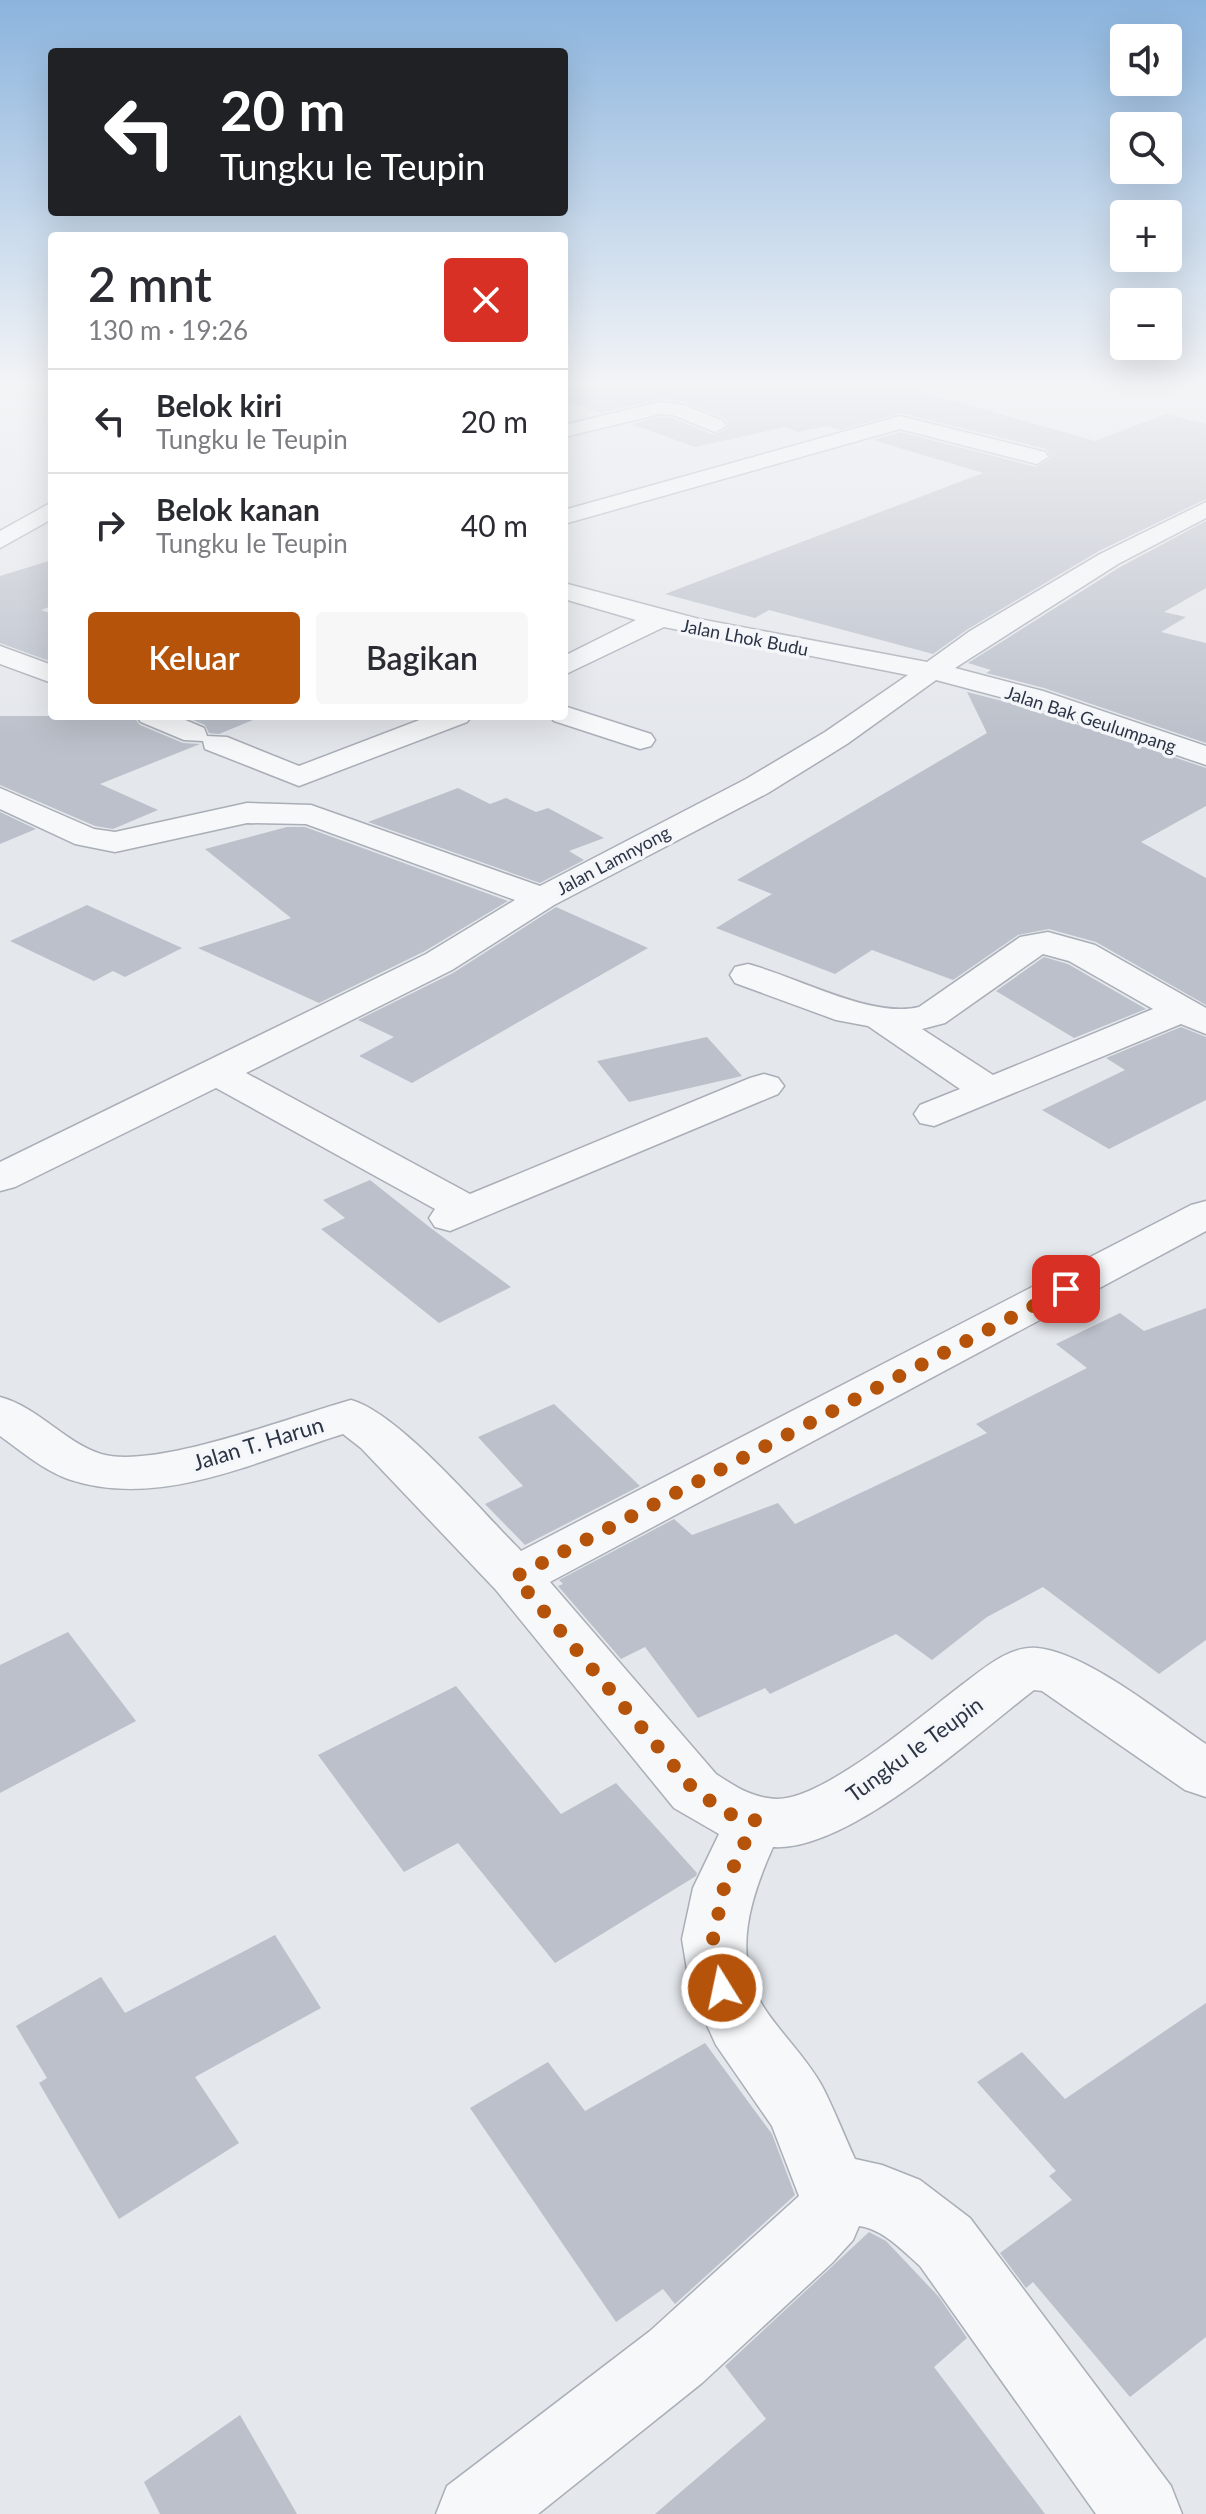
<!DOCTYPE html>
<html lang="id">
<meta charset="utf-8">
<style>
:root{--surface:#fff;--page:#f7f7f7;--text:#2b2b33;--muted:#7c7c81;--line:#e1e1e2;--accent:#b45309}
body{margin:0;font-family:Lato,sans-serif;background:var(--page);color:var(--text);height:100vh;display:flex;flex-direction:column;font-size:30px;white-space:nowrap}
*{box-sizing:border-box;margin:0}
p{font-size:26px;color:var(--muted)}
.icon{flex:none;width:44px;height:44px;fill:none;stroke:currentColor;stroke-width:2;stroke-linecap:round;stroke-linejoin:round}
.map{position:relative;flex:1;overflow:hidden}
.details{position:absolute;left:48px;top:232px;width:520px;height:488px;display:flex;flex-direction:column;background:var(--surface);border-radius:8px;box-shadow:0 8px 32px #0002}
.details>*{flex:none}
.top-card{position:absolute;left:48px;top:48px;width:520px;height:168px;border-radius:8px;box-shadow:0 8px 32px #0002;background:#202124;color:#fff;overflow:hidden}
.tools{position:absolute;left:1110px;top:24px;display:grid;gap:16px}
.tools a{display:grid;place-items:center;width:72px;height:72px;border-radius:8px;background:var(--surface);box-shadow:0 8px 32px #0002;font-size:40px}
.pin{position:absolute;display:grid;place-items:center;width:68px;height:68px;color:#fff;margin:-34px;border-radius:16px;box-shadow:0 4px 12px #0006}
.me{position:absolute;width:88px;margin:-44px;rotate:350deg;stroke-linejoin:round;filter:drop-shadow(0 0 6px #0008)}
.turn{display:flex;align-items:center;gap:28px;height:168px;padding:0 40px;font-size:36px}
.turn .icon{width:104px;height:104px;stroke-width:2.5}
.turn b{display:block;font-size:56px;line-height:68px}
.round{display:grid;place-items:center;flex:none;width:84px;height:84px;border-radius:8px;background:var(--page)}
.head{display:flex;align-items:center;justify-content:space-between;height:136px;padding:0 40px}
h1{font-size:48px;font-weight:600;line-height:60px}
.primary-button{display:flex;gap:16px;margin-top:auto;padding:16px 40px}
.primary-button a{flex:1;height:92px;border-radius:8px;background:var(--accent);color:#fff;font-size:32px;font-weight:600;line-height:92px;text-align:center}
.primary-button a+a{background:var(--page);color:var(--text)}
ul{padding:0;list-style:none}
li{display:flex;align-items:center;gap:24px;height:104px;padding:0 40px;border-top:2px solid var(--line)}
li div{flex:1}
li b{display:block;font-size:30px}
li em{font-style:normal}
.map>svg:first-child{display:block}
.building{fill:#bbc0ca}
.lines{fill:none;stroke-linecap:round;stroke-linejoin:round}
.minor-casing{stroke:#a9aeb7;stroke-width:3}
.minor{fill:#f7f8fa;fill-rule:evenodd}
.route{stroke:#b45309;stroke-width:14;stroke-dasharray:0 25.2}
.labels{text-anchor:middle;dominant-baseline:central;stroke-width:7;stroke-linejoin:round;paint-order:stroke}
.far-street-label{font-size:18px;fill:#2b3445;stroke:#f4f6f9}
.street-label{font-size:22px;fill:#2b3445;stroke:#f4f6f9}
</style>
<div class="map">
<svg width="1206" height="2514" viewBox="0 0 1206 2514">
<rect width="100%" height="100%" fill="#e4e7ec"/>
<path class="building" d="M 564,385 L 918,385 L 919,391 L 1095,441 L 1166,414 L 1206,424 L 1206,499 L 1099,551 L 968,629 L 933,654 L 769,610 L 755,618 L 665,594 L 983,473 L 873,440 L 900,432 L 1036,467 L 1051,458 L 1046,449 L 901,413 L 840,430 L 827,426 L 797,432 L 785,427 L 695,447 L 631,424 L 660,417 L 672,418 L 714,435 L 729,427 L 726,419 L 685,402 L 660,399 L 600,413 L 564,400 Z
M 1206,521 L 1206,588 L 1164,612 L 1186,617 L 1161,632 L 1206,643 L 1206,743 L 1044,688 L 986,673 L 991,670 L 968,663 L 1120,567 Z
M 52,560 L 52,606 L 41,610 L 52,614 L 52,662 L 0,643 L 0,576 Z
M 967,692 L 1022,706 L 1206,768 L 1206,806 L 1141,842 L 1206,878 L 1206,1005 L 1096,942 L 1049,929 L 1018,935 L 953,980 L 872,950 L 835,974 L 716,928 L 772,894 L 737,880 L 987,733 Z
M 0,716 L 133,716 L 140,725 L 183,743 L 200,744 L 100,784 L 158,810 L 113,829 L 95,826 L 0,785 Z
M 184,716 L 257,716 L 258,718 L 219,734 L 209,733 L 205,725 Z
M 458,788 L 490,804 L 506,798 L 536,812 L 548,808 L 604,838 L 569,851 L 584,860 L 540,883 L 368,822 Z
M 0,812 L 36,829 L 0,844 Z
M 287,827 L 305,827 L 508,901 L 425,951 L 319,1003 L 198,948 L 291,918 L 205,849 Z
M 87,905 L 182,948 L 125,977 L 113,971 L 94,981 L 10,941 Z
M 556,907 L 648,948 L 412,1083 L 359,1056 L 394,1037 L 358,1020 L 453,973 Z
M 1044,957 L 1068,964 L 1146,1009 L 1074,1038 L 996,991 Z
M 1181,1027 L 1206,1037 L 1206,1100 L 1109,1149 L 1042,1110 L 1125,1070 L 1106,1058 Z
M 707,1037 L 742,1076 L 629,1102 L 597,1061 Z
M 370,1180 L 432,1229 L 511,1287 L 439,1323 L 321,1229 L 345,1218 L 323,1200 Z
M 1206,1308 L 1206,1640 L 1159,1674 L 1043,1587 L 987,1617 L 932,1660 L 896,1634 L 770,1694 L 765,1688 L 698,1718 L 645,1647 L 621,1659 L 558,1586 L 563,1584 L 559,1580 L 674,1519 L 692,1535 L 778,1503 L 795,1524 L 987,1433 L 976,1424 L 1087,1368 L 1056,1344 L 1120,1313 L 1144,1331 Z
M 554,1404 L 640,1486 L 525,1545 L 485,1504 L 523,1486 L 478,1437 Z
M 68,1632 L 136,1721 L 0,1793 L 0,1665 Z
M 456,1686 L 561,1814 L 616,1783 L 697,1873 L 696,1876 L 555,1963 L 458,1843 L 404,1872 L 318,1755 Z
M 275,1935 L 321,2008 L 195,2077 L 239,2143 L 119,2219 L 39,2083 L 47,2078 L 16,2026 L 101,1977 L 125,2013 Z
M 1206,2003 L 1206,2337 L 1130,2397 L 1033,2282 L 1026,2288 L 1000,2253 L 1072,2200 L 1049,2176 L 1056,2171 L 977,2082 L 1022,2052 L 1065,2099 Z
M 705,2043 L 772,2134 L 795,2195 L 675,2304 L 663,2289 L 616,2322 L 470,2108 L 548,2062 L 585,2111 Z
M 869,2232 L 886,2241 L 939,2297 L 967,2338 L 934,2367 L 1045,2514 L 655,2514 L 766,2419 L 725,2366 Z
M 240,2415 L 297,2514 L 160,2514 L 144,2482 Z"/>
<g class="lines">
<defs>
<path id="minor" d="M 660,402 L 684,405 L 723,421 L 726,426 L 715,432 L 673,415 L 660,414 L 564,437 L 564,425 Z
M 900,416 L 1045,452 L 1048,457 L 1037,464 L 900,429 L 564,524 L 564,510 Z
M 52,502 L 52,519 L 0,548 L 0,531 Z
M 1206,502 L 1206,518 L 1118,564 L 955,668 L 1043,691 L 1206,746 L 1206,765 L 1023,703 L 936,680 L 847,744 L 768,793 L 554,905 L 452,970 L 246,1073 L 470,1194 L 750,1078 L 764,1074 L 778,1078 L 784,1086 L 778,1094 L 450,1231 L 435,1227 L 429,1218 L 435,1209 L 216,1088 L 15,1187 L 0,1191 L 0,1162 L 426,954 L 515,900 L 306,824 L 247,823 L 115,852 L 75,844 L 0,809 L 0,788 L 94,829 L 115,832 L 247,803 L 311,805 L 540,886 L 746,779 L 825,732 L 908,675 L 664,627 L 564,675 L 564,656 L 636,620 L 564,599 L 564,583 L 699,619 L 927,662 L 970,631 L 1100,554 Z
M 0,646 L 52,665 L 52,683 L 0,664 Z
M 564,706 L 651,734 L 655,740 L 651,746 L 640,749 L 554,721 L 550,716 L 564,716 Z
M 136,716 L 176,716 L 204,728 L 207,736 L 227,737 L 299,766 L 430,716 L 472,716 L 467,722 L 299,786 L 205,749 L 203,741 L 184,740 L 141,722 Z
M 1048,932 L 1095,945 L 1206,1008 L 1206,1034 L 1181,1024 L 934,1126 L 920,1123 L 914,1114 L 920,1105 L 960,1089 L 868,1026 L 836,1020 L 735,983 L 730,975 L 735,967 L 748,964 C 795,976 872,1019 919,1007 L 1020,937 ZM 1043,954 L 1069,961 L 1153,1009 L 993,1075 L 922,1029 L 945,1023 Z
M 1206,1201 L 1206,1231 L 550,1582 L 716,1774 C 736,1787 752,1798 777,1799 C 826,1799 925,1712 967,1681 C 987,1666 1010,1646 1037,1648 C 1086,1652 1164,1716 1206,1744 L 1206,1797 L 1185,1790 L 1042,1691 L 1034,1690 C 974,1736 848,1852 773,1847 C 751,1896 731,1955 763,2006 C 780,2033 806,2057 822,2086 C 834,2109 844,2135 855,2159 L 882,2165 L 920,2180 L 970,2218 L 1171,2486 L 1182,2514 L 1096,2514 L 920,2266 C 903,2251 883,2229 859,2226 L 853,2240 L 832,2263 L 702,2383 L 538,2514 L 436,2514 L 447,2486 L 650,2331 L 799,2196 L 772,2126 L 716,2045 L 690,1988 L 682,1939 L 693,1888 L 719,1834 L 674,1808 L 496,1590 L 361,1448 L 343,1434 C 256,1461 159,1510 68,1479 C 43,1470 21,1451 0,1436 L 0,1397 C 38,1407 64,1442 101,1454 C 155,1470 293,1416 351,1400 C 399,1413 482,1512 521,1551 L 1191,1205 Z"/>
</defs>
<use href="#minor" class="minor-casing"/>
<use href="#minor" class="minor"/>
</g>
<linearGradient id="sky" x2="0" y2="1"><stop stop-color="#8bb4dd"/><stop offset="0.52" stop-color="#f3f4f6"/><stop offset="1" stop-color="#f3f4f6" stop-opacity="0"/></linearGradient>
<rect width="1206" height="737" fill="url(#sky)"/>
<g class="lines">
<path class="route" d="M 722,1988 L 713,1939 L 724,1888 L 755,1820 L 730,1814 L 695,1791 L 515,1577 L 1066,1289"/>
</g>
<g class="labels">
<g class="far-street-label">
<text transform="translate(745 637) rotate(11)">Jalan Lhok Budu</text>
<text transform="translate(1091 719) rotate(18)">Jalan Bak Geulumpang</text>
<text transform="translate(613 860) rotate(-28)">Jalan Lamnyong</text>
</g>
<g class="street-label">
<text transform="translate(258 1443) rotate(-17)">Jalan T. Harun</text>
<text transform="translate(914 1749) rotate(-36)">Tungku Ie Teupin</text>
</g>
</g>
</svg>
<div class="tools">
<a><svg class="icon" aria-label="sound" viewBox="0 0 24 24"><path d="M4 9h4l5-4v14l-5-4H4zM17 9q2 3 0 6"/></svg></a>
<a><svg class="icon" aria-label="search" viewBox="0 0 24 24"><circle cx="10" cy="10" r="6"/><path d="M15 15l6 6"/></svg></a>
<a>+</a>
<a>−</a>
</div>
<div class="pin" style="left:1066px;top:1289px;background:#d93025"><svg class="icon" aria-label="arrive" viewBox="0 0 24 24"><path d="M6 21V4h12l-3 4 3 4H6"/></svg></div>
<svg class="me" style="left:722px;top:1988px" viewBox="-20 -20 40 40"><circle r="17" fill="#b45309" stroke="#fff" stroke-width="3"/><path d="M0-11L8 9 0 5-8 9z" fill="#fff"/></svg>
<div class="top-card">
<div class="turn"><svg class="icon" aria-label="left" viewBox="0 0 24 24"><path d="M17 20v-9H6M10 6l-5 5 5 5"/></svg><div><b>20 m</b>Tungku Ie Teupin</div></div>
</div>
<section class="details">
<div class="head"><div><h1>2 mnt</h1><p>130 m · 19:26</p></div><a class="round" style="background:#d93025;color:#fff"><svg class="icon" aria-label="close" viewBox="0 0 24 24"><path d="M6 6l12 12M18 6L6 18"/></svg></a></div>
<ul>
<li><svg class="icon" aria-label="left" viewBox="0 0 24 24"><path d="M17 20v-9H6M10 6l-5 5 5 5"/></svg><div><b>Belok kiri</b><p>Tungku Ie Teupin</p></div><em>20 m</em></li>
<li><svg class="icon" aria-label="right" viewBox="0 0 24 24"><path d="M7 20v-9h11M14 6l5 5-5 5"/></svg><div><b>Belok kanan</b><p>Tungku Ie Teupin</p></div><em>40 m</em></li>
</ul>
<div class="primary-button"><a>Keluar</a><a>Bagikan</a></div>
</section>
</div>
